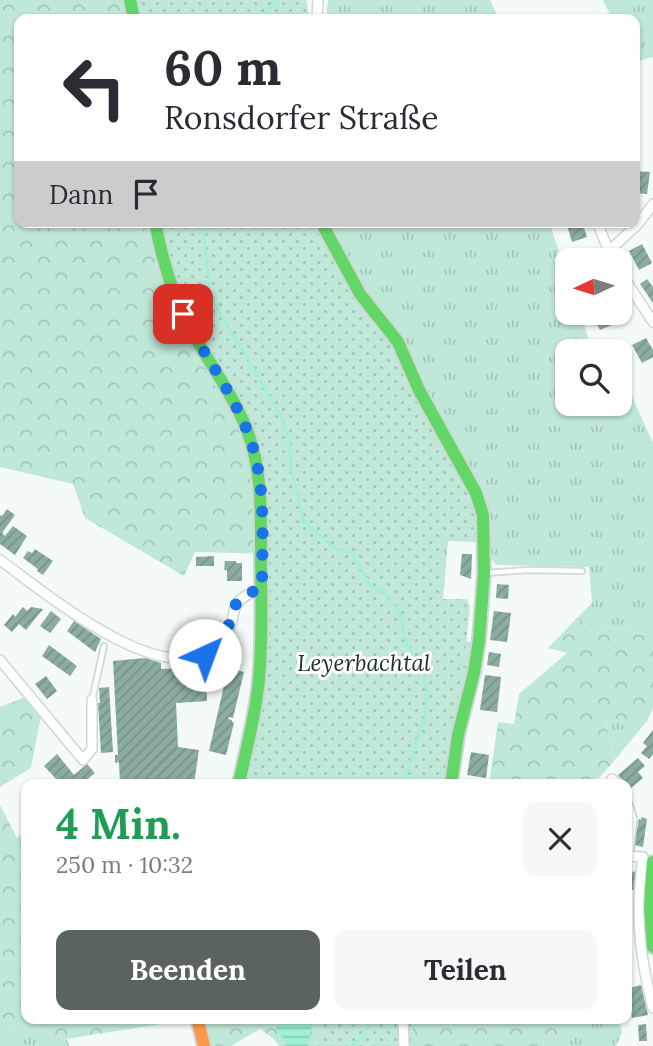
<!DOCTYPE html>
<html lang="de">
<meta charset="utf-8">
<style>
:root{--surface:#fff;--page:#f7f7f7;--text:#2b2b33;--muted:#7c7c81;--accent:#59635f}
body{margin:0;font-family:Lora,serif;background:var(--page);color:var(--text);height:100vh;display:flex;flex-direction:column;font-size:26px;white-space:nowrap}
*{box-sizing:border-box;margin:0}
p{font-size:23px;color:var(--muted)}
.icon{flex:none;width:38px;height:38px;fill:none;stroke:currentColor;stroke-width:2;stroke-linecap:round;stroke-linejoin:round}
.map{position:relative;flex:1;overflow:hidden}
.panel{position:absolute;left:21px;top:779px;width:611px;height:245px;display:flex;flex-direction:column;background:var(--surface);border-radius:14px;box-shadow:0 2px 5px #0004}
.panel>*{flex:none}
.guide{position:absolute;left:14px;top:14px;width:626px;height:214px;border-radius:14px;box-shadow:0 2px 5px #0004;background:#fff;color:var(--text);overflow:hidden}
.needle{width:46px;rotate:266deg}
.tools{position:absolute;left:555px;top:248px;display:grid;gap:14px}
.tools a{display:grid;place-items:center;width:77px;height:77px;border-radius:14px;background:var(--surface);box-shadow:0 2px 5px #0004;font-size:35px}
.pin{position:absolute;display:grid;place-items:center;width:60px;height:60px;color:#fff;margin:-30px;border-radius:14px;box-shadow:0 4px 10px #0006}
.me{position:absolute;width:77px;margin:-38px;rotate:43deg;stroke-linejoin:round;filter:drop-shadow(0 0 5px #0008)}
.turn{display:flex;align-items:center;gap:24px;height:147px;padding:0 35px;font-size:32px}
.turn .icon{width:91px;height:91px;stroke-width:2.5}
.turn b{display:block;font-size:49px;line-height:60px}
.then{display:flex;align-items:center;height:66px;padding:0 35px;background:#0003;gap:14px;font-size:26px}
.round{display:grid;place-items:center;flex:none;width:74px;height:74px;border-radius:14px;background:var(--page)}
.summary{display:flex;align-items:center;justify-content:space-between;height:119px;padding:0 35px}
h1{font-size:42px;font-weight:700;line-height:52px;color:#1e9e55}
.button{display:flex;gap:14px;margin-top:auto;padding:14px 35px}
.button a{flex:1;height:80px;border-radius:14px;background:var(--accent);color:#fff;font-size:28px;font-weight:700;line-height:80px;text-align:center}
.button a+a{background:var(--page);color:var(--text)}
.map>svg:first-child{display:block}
.grass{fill:url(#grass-tufts)}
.forest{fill:url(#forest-crowns)}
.park{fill:url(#park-dots)}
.water{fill:url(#water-rules)}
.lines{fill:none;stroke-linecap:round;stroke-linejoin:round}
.stream{stroke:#9ef1d5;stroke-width:2.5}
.building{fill:url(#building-hatch)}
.lane-casing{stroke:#cfd8d4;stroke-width:8}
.street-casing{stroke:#cfd8d4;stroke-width:12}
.fast-casing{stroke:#cfd8d4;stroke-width:16}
.slow-casing{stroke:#cfd8d4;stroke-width:16}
.lane{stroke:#fdfefe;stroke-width:4.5}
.street{stroke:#fdfefe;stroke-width:9}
.fast{stroke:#63d668;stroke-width:12}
.slow{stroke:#ff974d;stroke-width:12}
.route{stroke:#1a73e8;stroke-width:12;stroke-dasharray:0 21.6}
.labels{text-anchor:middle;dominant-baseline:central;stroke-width:6;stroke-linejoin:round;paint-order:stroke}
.park-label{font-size:23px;font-style:italic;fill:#1b3029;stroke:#fff}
</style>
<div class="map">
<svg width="653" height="1046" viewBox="0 0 653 1046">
<defs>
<pattern id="grass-tufts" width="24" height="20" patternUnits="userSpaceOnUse" patternTransform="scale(1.75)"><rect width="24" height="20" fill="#c0e8d9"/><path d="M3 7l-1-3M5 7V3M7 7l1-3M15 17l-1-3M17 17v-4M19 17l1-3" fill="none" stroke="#a4c6b9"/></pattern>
<pattern id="forest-crowns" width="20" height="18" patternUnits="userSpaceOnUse" patternTransform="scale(1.75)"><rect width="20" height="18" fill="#c0e8d9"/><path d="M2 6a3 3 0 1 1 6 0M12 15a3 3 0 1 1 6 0" fill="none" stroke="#a4c6b9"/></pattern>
<pattern id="park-dots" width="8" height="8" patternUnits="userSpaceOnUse" patternTransform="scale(1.75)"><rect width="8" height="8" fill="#c0e8d9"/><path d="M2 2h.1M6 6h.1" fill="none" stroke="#a4c6b9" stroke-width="1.8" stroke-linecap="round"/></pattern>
<pattern id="water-rules" width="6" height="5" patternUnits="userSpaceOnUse" patternTransform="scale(1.75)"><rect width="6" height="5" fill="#9ef1d5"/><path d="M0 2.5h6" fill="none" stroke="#87ceb6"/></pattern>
<pattern id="building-hatch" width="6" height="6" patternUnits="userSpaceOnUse" patternTransform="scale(1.75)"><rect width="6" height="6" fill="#8baba3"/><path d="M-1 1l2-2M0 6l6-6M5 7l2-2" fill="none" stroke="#76928b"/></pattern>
</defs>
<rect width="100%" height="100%" fill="#f4faf7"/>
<path class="grass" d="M 328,0 L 490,0 L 499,19 L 326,19 Z
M 603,0 L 653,0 L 653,57 L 635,62 L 635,19 L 612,19 Z
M 221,222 L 549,222 L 567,275 L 567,313 L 580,313 L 593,352 L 567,352 L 567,404 L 620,404 L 620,370 L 653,443 L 653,636 L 575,620 L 592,603 L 589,567 L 496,565 L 477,542 L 448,541 L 440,636 Z
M 605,717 L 647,721 L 614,761 Z
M 574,1019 L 619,1019 L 622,1033 L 616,1046 L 563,1046 L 577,1036 Z
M 26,1024 L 66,1039 L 70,1046 L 0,1046 L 0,1036 Z"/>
<path class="forest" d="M 0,0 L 209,0 L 212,19 L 19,19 L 19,222 L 221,222 L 440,636 L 471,642 L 451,784 L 242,784 L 262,690 L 272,554 L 195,552 L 184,576 L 85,518 L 73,484 L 0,467 Z
M 575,620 L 653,636 L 653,708 L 647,721 L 605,718 L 614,761 L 599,778 L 570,784 L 489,784 L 498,722 L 514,724 L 519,694 L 567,653 L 548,648 Z
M 25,697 L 41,716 L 31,768 L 0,787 L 0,707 Z
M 0,805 L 17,838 L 26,831 L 26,1018 L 192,1019 L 66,1039 L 26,1024 L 0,1036 Z
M 574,1018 L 577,1036 L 563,1046 L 279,1046 L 274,1039 L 260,1029 L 231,1046 L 211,1046 L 204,1019 Z"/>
<path class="park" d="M 138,0 L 306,0 L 310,19 L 141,19 Z
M 163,222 L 313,222 L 358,304 L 391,344 L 410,387 L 446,451 L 473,504 L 475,538 L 442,541 L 441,599 L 467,599 L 470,607 L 465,655 L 444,784 L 245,784 C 251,756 258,728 262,700 C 270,650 268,597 268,546 C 268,509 270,470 256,435 C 236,386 202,344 181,294 C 172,271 166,247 163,222 Z
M 325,1019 L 413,1019 L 412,1046 L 317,1046 Z"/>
<path class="water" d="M 294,1018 L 313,1019 L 308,1046 L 288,1046 L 276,1029 L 278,1022 Z"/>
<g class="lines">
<path class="stream" d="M 258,19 L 269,10 L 278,0
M 202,222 L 210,293 L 224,321 L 248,358 L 269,397 L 282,418 L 287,433 L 290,447 L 291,469 L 304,522 L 336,549 L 352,553 L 371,586 L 382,591 L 395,606 L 401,615 L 404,638 L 423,675 L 427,691 L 425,717 L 403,784
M 351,1046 C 363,1037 369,1034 367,1018"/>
</g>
<path class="building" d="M 635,171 L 650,172 L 647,194 L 635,193 Z
M 566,222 L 582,222 L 587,237 L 572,242 Z
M 642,244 L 652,263 L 639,270 L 629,251 Z
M 590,248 L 595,261 L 578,261 L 575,255 Z
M 647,279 L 653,287 L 653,303 L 640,284 Z
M 592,313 L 608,313 L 614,324 L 600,330 Z
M 646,338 L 653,350 L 653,357 L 642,363 L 632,345 Z
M 7,509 L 15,515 L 2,533 L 5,536 L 13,526 L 27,536 L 15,555 L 0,544 L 0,515 L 2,516 Z
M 35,549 L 53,561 L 43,575 L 37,571 L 38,569 L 23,558 L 28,551 L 32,553 Z
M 462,554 L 472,554 L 471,579 L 460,575 Z
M 214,556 L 214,566 L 196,566 L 196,557 Z
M 225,561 L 236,561 L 236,563 L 242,563 L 242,581 L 227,581 L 227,570 L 224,570 Z
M 497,584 L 509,585 L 508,599 L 496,598 Z
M 23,607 L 27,611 L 31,607 L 43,609 L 26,630 L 19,624 L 12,632 L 4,625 L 13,614 L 15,617 Z
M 51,611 L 61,619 L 50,633 L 40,626 Z
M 494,611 L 511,613 L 507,642 L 490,640 Z
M 74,621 L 101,639 L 95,652 L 67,631 Z
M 49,645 L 77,666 L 70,676 L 42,656 Z
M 489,652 L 501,654 L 499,667 L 487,665 Z
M 145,658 L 161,663 L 161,669 L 206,667 L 207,701 L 176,703 L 178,747 L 199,750 L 194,784 L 120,784 L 119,762 L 115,763 L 115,755 L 118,755 L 113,661 Z
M 228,668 L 244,672 L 233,718 L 229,717 L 228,719 L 232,720 L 232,722 L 234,723 L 226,755 L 209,751 Z
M 485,675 L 501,677 L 497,712 L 480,710 Z
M 46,676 L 57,691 L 47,699 L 35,684 Z
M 109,687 L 113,752 L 101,753 L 98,703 L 100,703 L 99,688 Z
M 653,730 L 653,754 L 649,759 L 641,753 L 647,746 L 643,743 Z
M 471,752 L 489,755 L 486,778 L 467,775 Z
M 57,754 L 74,775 L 87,764 L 95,773 L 82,784 L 54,784 L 58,781 L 44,766 Z
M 638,758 L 645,766 L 638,772 L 643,778 L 630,789 L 618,775 Z
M 642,817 L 647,819 L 643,847 L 634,845 L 639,819 L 641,820 Z
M 626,871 L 638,872 L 636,890 L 629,890 L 628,900 L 626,899 Z
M 641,985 L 648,1015 L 632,1018 L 627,996 L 631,995 L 629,988 Z
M 646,1024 L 647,1041 L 639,1041 L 638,1025 Z"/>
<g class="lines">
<defs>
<path id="lane" d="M 485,573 L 528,570 L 582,571
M 92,700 L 104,646"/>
<path id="street" d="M 317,19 L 318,0
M 597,222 L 613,261
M 609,251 L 638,224 L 653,204
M 620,272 L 653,322
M 0,560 C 44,592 156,686 211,651 C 221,645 228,632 232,621 C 233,616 234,610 236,605 C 241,596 253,592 262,588
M 0,660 L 83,760 L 92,749 L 92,700
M 612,779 L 617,784
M 626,800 L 632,819 L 628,856 L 643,857 C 641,872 639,887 639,902 C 638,937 644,974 653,1008
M 403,1018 L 404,1046"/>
<path id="fast" d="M 130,0 L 134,19
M 155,222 C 162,259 172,295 190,328 C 208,362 233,394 247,430 C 262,469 261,511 261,551 C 261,594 263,637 259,679 C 256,715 246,749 239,784
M 321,222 L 360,294 L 398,342 L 419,390 L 476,493 L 483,515 L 484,573 L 479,640 L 474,672 L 458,735 L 451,784
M 653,862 L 650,908 L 653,947"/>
<path id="slow" d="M 197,1018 L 204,1046"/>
</defs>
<use href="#lane" class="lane-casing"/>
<use href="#street" class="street-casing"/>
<use href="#fast" class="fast-casing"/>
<use href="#slow" class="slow-casing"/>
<use href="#lane" class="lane"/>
<use href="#street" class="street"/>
<use href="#fast" class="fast"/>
<use href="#slow" class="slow"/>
</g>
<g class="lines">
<path class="route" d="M 183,314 C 203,354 232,391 248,433 C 267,481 262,536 262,588 L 247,594 L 236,604 L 226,633 L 214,649 L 205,655"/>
</g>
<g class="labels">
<g class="park-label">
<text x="364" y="662">Leyerbachtal</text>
</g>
</g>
</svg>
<div class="tools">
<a><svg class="needle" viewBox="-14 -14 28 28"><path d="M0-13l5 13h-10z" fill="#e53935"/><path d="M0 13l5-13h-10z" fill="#7c7c81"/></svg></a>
<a><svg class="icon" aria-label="search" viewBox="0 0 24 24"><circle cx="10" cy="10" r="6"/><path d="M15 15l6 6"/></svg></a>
</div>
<div class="pin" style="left:183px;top:314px;background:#d93025"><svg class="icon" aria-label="arrive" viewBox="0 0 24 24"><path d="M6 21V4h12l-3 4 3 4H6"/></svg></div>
<svg class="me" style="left:205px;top:655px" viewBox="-20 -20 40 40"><circle r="19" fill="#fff"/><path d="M0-13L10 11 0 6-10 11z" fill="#1a73e8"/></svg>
<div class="guide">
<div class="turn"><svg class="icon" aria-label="left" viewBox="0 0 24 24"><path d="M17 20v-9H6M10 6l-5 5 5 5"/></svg><div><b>60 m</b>Ronsdorfer Straße</div></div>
<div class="then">Dann<svg class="icon" aria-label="arrive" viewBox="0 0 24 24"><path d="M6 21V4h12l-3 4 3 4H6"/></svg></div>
</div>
<section class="panel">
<div class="summary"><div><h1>4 Min.</h1><p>250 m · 10:32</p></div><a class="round"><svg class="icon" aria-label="close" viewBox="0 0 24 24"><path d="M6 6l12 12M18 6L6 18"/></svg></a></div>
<div class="button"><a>Beenden</a><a>Teilen</a></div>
</section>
</div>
